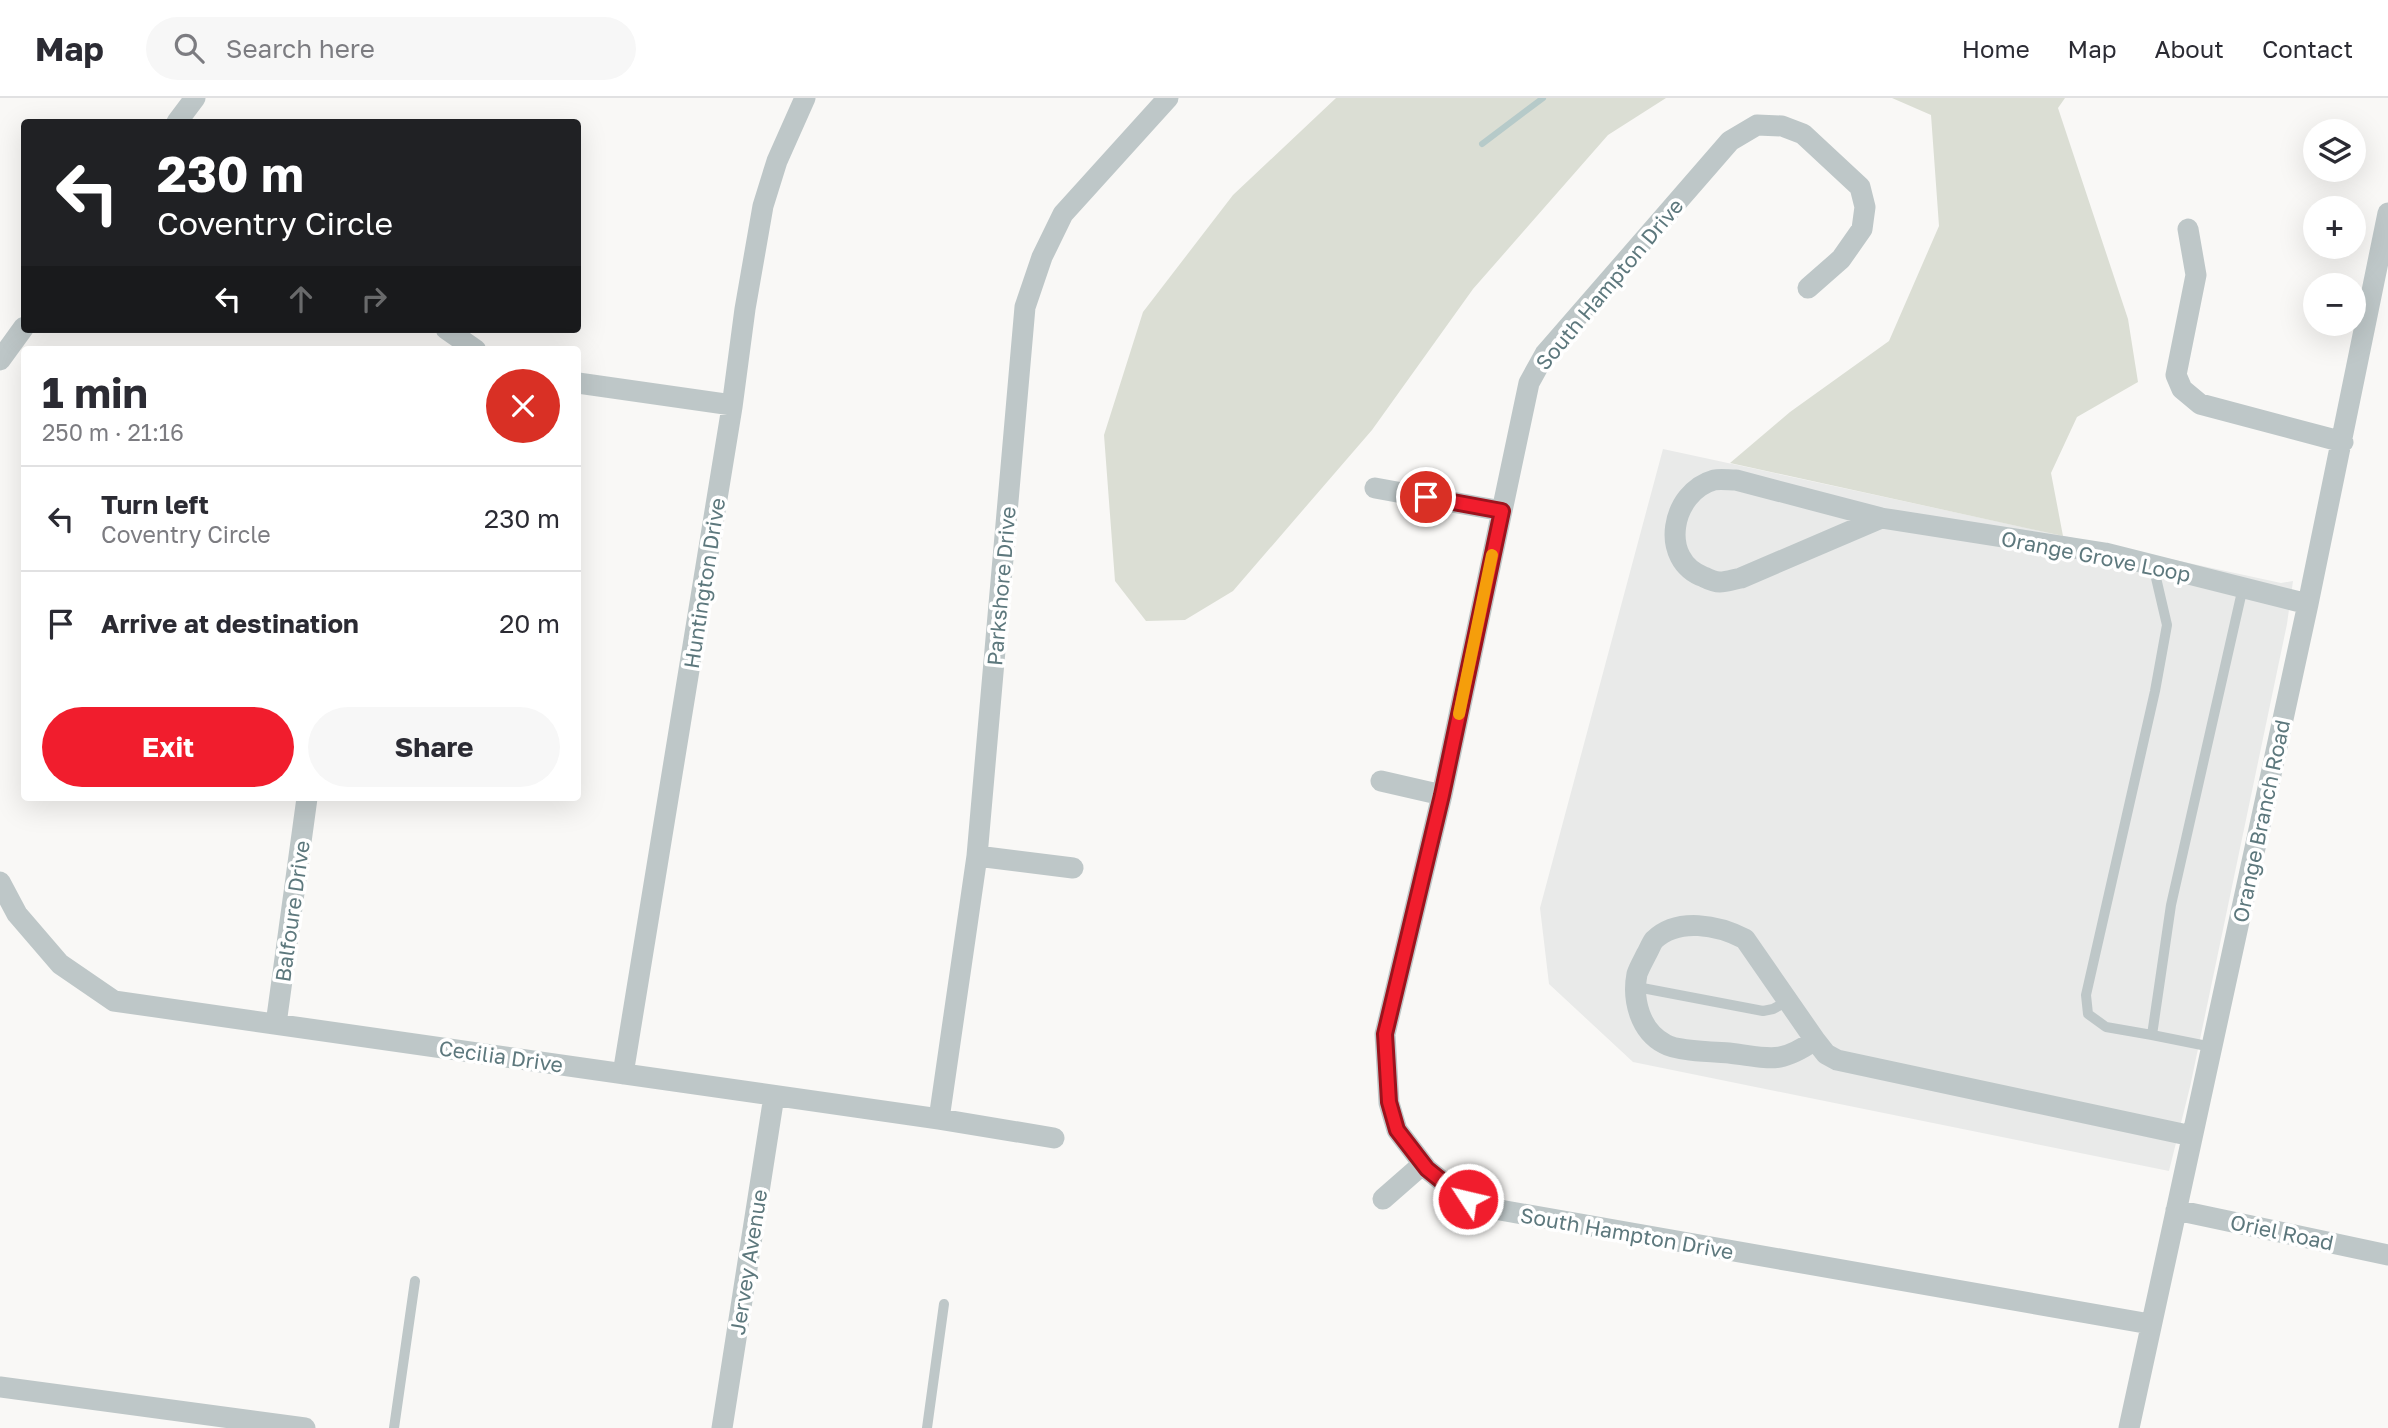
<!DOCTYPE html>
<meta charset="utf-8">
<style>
:root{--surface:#fff;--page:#f7f7f7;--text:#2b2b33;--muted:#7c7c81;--line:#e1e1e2;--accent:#f11d2d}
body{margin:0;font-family:"Golos Text",sans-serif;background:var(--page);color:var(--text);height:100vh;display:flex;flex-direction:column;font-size:26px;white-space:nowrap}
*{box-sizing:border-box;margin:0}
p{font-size:23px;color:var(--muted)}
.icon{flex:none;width:38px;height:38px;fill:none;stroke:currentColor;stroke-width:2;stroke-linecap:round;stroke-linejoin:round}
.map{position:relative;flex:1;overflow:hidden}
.details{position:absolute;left:21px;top:248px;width:560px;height:455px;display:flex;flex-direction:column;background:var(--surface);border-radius:7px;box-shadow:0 7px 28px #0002}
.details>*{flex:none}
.hud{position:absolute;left:21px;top:21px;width:560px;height:214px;border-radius:7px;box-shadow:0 7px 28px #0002;background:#202124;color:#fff;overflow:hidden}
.tools{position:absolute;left:2303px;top:21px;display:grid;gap:14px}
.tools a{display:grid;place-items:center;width:63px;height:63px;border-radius:50%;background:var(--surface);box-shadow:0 7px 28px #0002;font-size:35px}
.pin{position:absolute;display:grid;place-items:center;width:60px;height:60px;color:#fff;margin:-30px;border:4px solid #fff;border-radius:50%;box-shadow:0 2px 7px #0007}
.me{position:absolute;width:77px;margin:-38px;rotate:305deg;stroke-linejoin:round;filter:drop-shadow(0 0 5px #0008)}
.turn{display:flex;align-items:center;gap:24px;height:147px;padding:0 21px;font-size:32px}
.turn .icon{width:91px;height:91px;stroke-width:2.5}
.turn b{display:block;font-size:49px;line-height:60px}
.lanes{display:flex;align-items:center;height:66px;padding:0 21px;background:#0003;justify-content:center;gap:35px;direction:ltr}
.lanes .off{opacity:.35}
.round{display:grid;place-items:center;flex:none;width:74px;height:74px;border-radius:37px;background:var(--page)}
.summary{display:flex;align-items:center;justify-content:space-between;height:119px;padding:0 21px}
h1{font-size:42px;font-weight:700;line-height:52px}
.button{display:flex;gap:14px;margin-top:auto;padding:14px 21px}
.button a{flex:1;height:80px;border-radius:42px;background:var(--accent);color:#fff;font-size:28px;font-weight:700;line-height:80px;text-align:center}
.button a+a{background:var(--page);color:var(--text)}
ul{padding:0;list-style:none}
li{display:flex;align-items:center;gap:21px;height:105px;padding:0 21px;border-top:2px solid var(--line)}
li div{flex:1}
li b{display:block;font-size:26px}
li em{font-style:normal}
header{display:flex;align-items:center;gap:42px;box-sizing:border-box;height:98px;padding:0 35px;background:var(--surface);border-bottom:2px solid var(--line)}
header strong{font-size:33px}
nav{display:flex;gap:38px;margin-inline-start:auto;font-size:24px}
.search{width:490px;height:63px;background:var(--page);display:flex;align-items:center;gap:18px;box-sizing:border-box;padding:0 24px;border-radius:38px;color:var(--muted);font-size:26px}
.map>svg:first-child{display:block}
.built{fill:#e9eae9}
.green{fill:#dbded4}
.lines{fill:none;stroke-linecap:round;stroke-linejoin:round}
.stream{stroke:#b6cac9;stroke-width:6}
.lane{stroke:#bec7c8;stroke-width:10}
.street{stroke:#bec7c8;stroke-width:21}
.route-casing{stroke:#9d131d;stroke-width:18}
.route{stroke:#f11d2d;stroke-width:12}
.slow{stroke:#f59e0b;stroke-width:12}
.labels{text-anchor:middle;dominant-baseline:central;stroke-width:7;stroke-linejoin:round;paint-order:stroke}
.street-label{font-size:21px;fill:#5d787d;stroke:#fff}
</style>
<header>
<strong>Map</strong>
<div class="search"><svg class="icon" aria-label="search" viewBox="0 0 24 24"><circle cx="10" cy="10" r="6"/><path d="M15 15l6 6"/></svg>Search here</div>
<nav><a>Home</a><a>Map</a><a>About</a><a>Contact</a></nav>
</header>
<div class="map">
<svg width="2388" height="1330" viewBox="0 0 2388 1330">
<rect width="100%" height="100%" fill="#f9f8f6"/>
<path class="built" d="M 1663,351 L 2281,485 L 2293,483 L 2287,526 L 2190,989 L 2169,1073 L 1633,964 L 1549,886 L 1540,810 Z"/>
<path class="green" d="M 1336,0 L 1666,0 L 1608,37 L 1473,191 L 1372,332 L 1233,493 L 1185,522 L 1146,523 L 1115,483 L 1104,337 L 1143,214 L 1233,97 Z
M 1892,0 L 2065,0 L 2058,10 L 2128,221 L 2138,284 L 2077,319 L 2051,375 L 2063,438 L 1730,365 L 1790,314 L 1889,243 L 1939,128 L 1931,17 Z"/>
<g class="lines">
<path class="stream" d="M 1482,46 L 1543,0"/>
<path class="lane" d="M 1637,889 L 1763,913 L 1773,911 L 1788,903
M 2152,937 L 2106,929 L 2088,916 L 2086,897 L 2155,593 L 2167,527 L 2153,467
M 2212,949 L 2152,937 L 2171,807 L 2243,489
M 394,1330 L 415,1183
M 927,1330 L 944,1206"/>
<path class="street" d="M 177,24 L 195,0
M 2188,131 L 2196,177 L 2176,277 L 2182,291 L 2200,306 L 2343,344
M 1808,190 L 1841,161 L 1862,131 L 1865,109 L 1860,89 L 1803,36 L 1782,28 L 1757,27 L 1730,43 L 1545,256 L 1529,285 L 1442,697 L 1385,936 L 1389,1005 L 1397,1032 L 1427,1071 L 1453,1092 L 1483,1109 L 2150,1226
M 446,231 L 476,252
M 0,262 L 24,229
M 578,285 L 732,307
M 1375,390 L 1502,413
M 1881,420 L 1741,480 C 1735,481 1726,484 1720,484 C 1715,484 1708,481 1704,479 C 1658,462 1671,394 1714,382 C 1720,381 1729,382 1736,382 L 1881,420 L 2105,455 L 2308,506
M 1381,683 L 1442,697
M 977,758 L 1073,770
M 0,784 L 17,816 L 60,866 L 114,903 L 939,1021 L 1054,1040
M 276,926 L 307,700
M 1815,942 C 1779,967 1770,960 1729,955 C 1714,954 1676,953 1665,946 C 1640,933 1632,902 1637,876 C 1639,870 1643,863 1646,857 C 1649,852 1651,846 1654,842 C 1678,819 1718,827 1745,841 L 1815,942 L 1826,956 L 1837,962 L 2192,1038
M 623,976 L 732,309 L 745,211 L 763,108 L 777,63 L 805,0
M 939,1021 L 977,758 L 1025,209 L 1042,159 L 1063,116 L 1168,0
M 1383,1101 L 1423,1066
M 2176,1112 L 2388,1157
M 0,1289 L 305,1330
M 722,1330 L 774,998
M 2129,1330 L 2308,506 L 2388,115"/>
</g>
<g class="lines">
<defs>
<path id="route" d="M 1426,399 L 1502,413 L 1442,697 L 1385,936 L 1389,1004 L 1397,1032 L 1427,1071 L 1453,1092 L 1468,1101"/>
</defs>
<use href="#route" class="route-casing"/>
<use href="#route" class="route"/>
<path class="slow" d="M 1459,616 L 1492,457"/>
</g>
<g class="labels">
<g class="street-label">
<text transform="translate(1609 186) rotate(-50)">South Hampton Drive</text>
<text transform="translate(2096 458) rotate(11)">Orange Grove Loop</text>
<text transform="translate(704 485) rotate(-81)">Huntington Drive</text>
<text transform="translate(1001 488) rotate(-85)">Parkshore Drive</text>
<text transform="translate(2261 723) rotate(-78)">Orange Branch Road</text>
<text transform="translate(292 813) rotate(-82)">Balfoure Drive</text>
<text transform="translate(501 958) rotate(8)">Cecilia Drive</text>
<text transform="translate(2282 1134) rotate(12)">Oriel Road</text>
<text transform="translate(1627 1135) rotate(10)">South Hampton Drive</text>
<text transform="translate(748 1164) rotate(-81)">Jervey Avenue</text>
</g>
</g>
</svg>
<div class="tools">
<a><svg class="icon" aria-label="layers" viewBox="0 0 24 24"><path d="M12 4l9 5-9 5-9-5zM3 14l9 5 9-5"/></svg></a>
<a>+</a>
<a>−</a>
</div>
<div class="pin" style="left:1426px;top:399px;background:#d93025"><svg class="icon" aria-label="arrive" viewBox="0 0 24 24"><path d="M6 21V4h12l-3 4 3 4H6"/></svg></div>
<svg class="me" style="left:1468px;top:1101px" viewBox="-20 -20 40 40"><circle r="17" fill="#f11d2d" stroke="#fff" stroke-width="3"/><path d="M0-11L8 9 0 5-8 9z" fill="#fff"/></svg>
<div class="hud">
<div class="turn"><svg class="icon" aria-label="left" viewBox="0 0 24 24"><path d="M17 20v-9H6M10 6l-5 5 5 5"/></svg><div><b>230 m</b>Coventry Circle</div></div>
<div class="lanes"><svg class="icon" aria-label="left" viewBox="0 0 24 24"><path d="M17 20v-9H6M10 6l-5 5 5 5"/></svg><svg class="icon off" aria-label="ahead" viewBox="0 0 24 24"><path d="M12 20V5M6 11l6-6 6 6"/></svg><svg class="icon off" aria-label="right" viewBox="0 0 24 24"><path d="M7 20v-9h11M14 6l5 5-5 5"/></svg></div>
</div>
<section class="details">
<div class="summary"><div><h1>1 min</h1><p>250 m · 21:16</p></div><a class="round" style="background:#d93025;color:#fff"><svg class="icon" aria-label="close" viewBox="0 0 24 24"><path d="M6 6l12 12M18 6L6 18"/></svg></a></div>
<ul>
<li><svg class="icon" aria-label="left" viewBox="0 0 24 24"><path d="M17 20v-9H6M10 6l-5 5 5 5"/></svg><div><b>Turn left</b><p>Coventry Circle</p></div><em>230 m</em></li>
<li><svg class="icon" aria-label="arrive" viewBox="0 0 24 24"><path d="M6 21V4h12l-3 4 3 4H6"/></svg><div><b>Arrive at destination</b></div><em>20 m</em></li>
</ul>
<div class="button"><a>Exit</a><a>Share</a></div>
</section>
</div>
